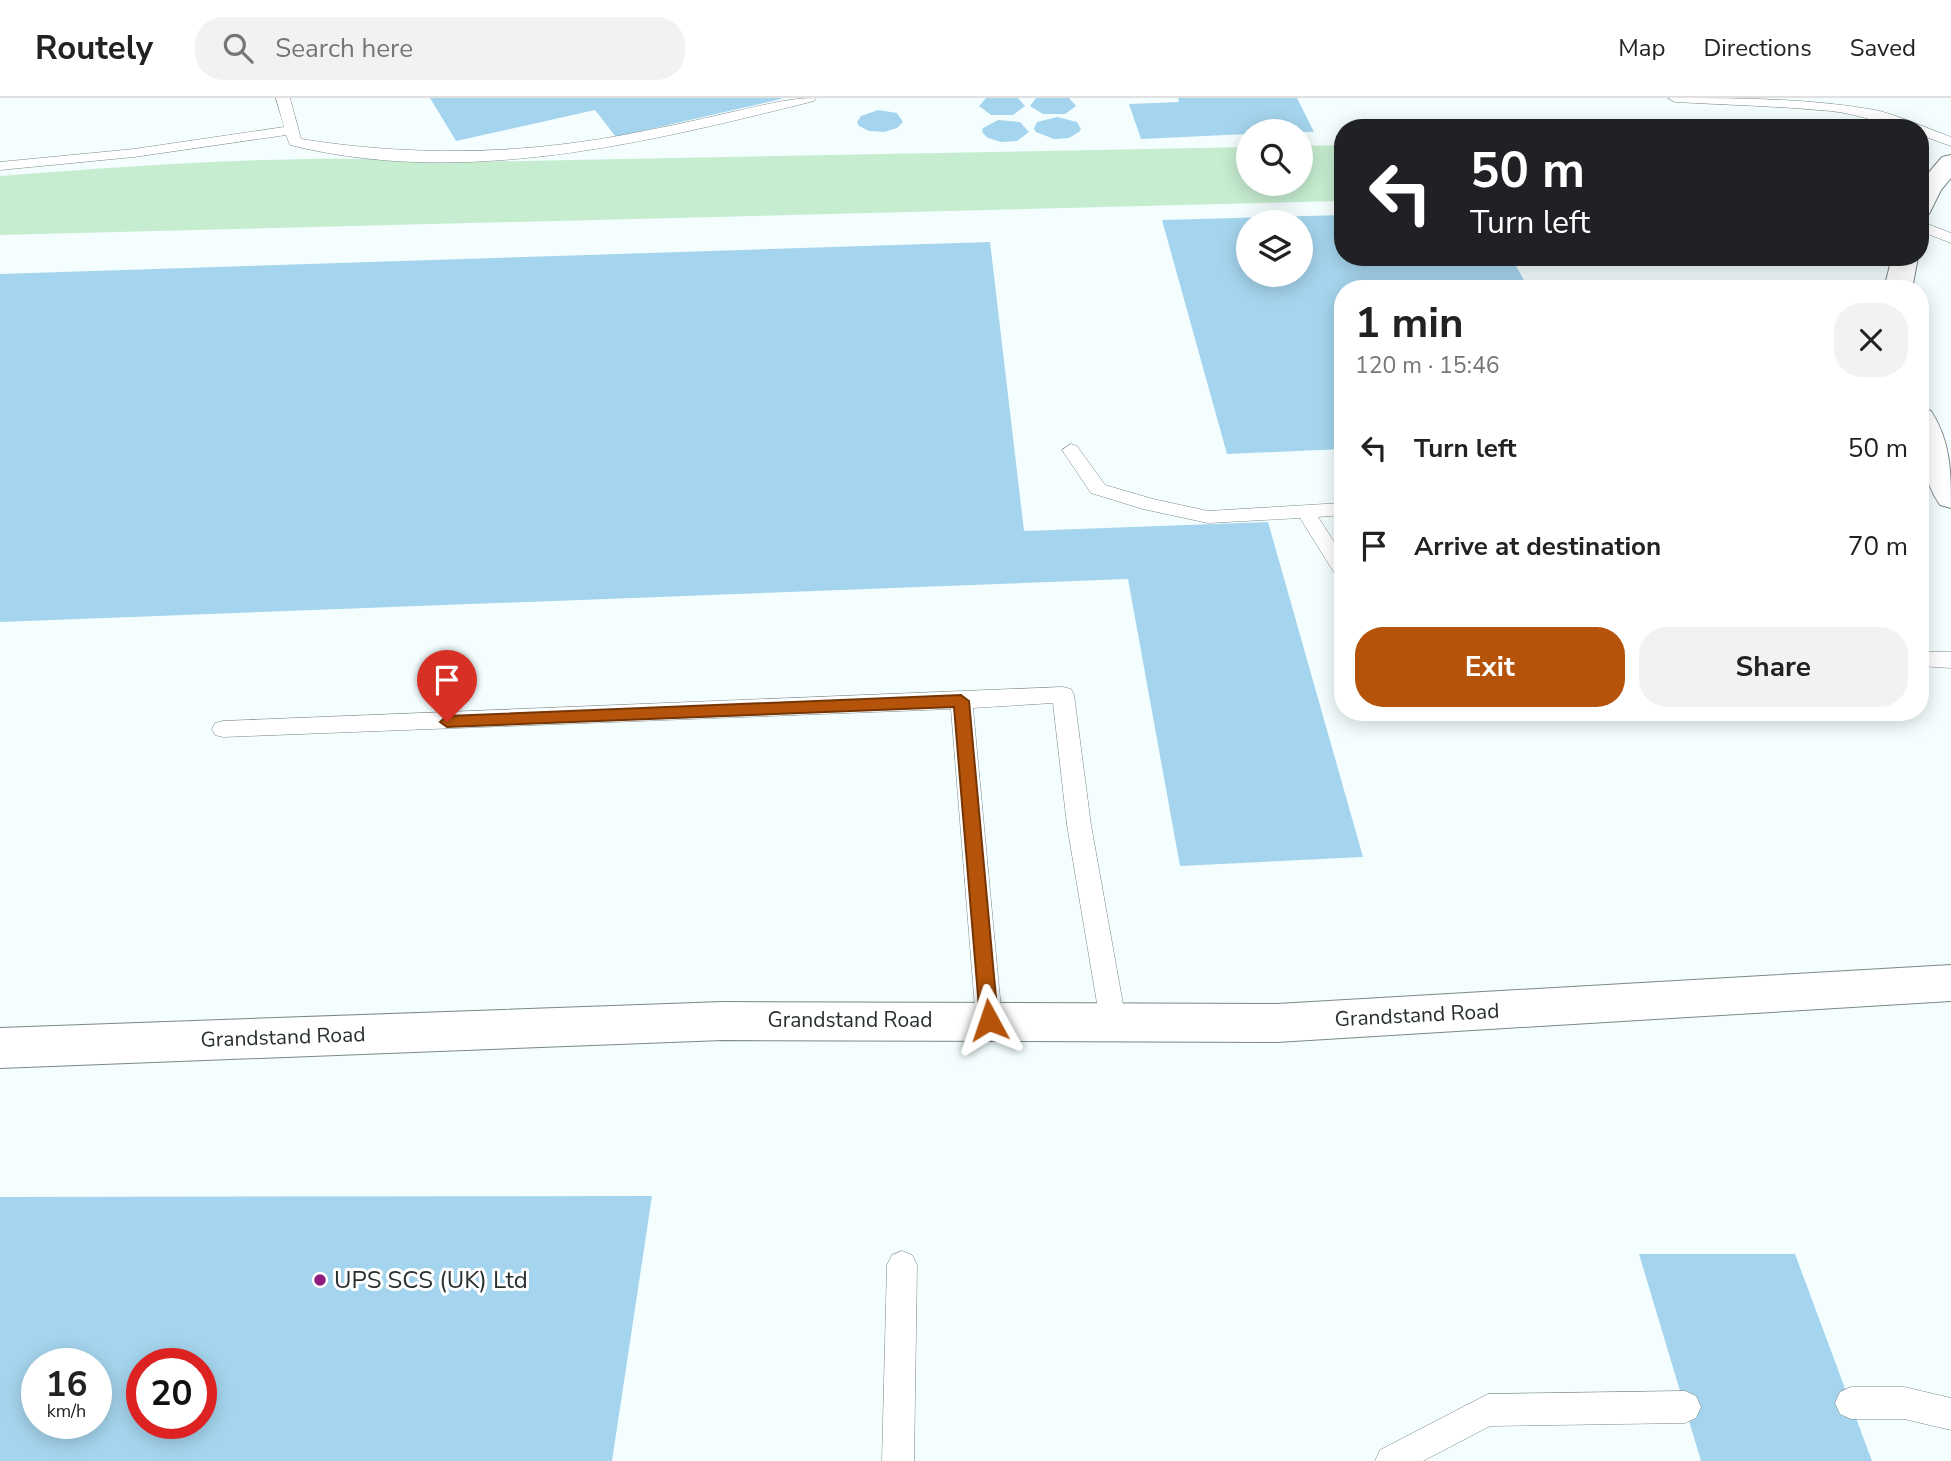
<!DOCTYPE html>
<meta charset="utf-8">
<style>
:root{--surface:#fff;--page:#f2f2f2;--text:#222;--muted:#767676;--line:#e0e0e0;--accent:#b45309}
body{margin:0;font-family:"Nunito Sans",sans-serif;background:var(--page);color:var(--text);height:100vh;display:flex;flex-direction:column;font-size:26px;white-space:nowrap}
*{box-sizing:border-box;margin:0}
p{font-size:23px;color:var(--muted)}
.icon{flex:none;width:38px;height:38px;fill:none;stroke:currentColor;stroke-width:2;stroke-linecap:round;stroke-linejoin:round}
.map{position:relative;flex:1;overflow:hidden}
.panel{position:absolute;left:1334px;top:182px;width:595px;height:441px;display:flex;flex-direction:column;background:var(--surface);border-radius:28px;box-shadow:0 4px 18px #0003}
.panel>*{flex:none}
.top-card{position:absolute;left:1334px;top:21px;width:595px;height:147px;border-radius:28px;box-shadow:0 4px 18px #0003;background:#202124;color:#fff;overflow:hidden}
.controls{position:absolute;left:1236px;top:21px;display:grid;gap:14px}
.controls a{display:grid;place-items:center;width:77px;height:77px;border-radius:50%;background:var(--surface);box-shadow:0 4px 18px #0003;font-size:35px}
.speed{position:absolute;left:21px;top:1250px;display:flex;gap:14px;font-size:35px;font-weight:700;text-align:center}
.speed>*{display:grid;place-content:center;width:91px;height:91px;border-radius:50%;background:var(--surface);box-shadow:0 4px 18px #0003;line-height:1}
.speed small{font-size:18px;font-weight:400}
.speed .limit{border:10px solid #d22;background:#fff;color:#111}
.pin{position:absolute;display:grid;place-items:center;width:60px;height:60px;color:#fff;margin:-72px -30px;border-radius:50% 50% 50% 0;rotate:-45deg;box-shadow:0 0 7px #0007}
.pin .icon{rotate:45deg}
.me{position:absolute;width:77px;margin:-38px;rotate:355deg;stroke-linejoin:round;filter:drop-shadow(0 0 5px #0008)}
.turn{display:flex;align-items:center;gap:24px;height:147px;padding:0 21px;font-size:32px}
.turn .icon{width:91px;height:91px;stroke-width:2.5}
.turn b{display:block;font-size:49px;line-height:60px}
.round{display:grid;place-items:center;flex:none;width:74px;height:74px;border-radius:28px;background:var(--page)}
.head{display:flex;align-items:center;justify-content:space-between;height:119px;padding:0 21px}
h1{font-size:42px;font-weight:700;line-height:52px}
.action{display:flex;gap:14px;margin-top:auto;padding:14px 21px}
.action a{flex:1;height:80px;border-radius:28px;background:var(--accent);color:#fff;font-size:28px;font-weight:700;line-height:80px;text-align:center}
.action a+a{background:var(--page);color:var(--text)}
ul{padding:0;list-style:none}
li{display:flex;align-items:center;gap:21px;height:98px;padding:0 21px}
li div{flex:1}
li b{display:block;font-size:26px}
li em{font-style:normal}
header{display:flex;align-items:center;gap:42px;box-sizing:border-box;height:98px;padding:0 35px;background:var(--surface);border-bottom:2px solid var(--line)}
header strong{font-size:33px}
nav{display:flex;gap:38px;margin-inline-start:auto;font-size:24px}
.search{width:490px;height:63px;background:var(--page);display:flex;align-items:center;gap:18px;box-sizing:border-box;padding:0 24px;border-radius:28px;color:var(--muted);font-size:26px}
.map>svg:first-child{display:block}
.green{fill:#c6edd0}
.building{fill:#a5d5ee;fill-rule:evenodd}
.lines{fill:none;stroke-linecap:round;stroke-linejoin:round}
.lane-casing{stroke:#79888a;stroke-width:1}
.street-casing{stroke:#79888a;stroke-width:2}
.secondary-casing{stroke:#79888a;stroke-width:2}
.lane{fill:#fff;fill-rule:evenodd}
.street{fill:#fff;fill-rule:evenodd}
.secondary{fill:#fff;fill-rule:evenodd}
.route{fill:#b45309;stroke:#753606;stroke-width:2}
.poi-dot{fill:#901d7c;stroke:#fff;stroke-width:2.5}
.labels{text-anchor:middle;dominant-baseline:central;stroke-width:6;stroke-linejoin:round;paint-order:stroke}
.street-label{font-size:21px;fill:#293030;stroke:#fff}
.near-poi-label{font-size:24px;fill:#293030;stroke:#fff;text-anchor:start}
</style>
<header>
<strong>Routely</strong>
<div class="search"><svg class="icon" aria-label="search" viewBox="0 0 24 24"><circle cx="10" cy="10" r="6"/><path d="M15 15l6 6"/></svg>Search here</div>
<nav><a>Map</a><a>Directions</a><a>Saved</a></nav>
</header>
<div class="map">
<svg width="1951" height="1363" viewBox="0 0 1951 1363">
<rect width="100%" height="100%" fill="#f4feff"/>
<path class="green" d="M 1342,47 L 1342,103 L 0,137 L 0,78 C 155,66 309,55 464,64 L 1248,49 L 1248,86 L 1300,86 L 1300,48 Z"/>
<path class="building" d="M 430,0 L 781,0 L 781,1 L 616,39 L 595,12 L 456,43 Z
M 986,0 L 1018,0 L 1025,8 L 1013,17 L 991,17 L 979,8 Z
M 1036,0 L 1069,0 L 1076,8 L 1065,16 L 1043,16 L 1030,8 Z
M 1178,0 L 1297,0 L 1314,34 L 1248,33 L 1248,36 L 1141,41 L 1129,6 L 1179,4 Z
M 878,12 L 897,15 L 903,24 L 897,30 L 884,34 L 869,33 L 859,28 L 857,24 L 861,18 Z
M 1057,19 L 1077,24 L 1081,31 L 1079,34 L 1069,40 L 1054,41 L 1036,34 L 1034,31 L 1037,24 Z
M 998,22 L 1020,24 L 1029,34 L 1017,43 L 1001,44 L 988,40 L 982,34 L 983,30 Z
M 1342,117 L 1342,159 L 1511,159 L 1529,191 L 1342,191 L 1342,351 L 1227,356 L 1162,122 ZM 1248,124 L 1300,124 L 1300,177 L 1248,177 Z
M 990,144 L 1024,433 L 1268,424 L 1363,759 L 1180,768 L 1128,481 L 0,524 L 0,176 Z
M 652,1098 L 612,1363 L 0,1363 L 0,1099 ZM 37,1265 L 96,1265 L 96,1325 L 37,1325 ZM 142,1265 L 201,1265 L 201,1325 L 142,1325 Z
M 1639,1156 L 1795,1156 L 1872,1363 L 1701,1363 Z"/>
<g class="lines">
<defs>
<path id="lane" d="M 276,0 L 290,0 L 301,41 C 408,58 512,57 618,38 C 656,31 694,23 732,14 C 761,8 787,0 816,0 L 814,3 C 646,45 463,90 290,47 L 286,37 L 134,59 L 0,72 L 0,64 L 134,51 L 284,29 Z
M 1668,0 C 1737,0 1812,0 1880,13 C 1904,20 1927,30 1951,39 L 1951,48 L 1920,37 L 1920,30 C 1889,30 1861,16 1831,13 C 1779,8 1727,7 1675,4 Z
M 1920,123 L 1951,135 L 1951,145 L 1920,133 Z
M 1071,346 L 1077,348 L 1105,387 L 1153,401 L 1208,413 L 1342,405 L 1342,417 L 1318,419 L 1342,456 L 1342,478 L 1335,476 L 1300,420 L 1208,425 L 1143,411 L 1091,395 L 1062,352 Z
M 1920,554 L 1951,554 L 1951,570 L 1920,568 Z
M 1063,589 L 1071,591 L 1074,597 L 1091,727 L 1126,923 L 1122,931 L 1113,934 L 1104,931 L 1100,923 L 1067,727 L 1053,605 L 973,610 L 1002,922 L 998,930 L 989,933 L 980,930 L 976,922 L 951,611 L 223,639 L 215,637 L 212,631 L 215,625 L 223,623 Z
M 902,1153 L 912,1157 L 917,1167 L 914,1363 L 882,1363 L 887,1167 L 892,1157 Z
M 1851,1289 L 1904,1289 L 1951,1300 L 1951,1332 L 1904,1321 L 1851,1321 L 1840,1316 L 1835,1305 L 1840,1294 Z
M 1685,1293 L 1696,1298 L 1701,1309 L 1696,1320 L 1685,1325 L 1490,1328 L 1423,1363 L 1375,1363 L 1380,1352 L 1488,1296 Z"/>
<path id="street" d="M 1951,867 L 1951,903 L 1277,944 L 723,942 L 0,970 L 0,930 L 723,904 L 1277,906 Z"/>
<path id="secondary" d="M 1951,57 L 1951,80 L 1941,92 L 1929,116 L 1920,119 L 1920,85 L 1942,59 Z
M 1892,159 L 1918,159 L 1912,191 L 1884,191 Z
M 1920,310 L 1931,313 C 1951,344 1951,374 1951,410 L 1940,407 C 1920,377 1918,344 1920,310 Z"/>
</defs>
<use href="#lane" class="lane-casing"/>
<use href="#street" class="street-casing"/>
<use href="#secondary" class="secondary-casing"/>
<use href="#lane" class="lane"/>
<use href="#street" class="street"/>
<use href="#secondary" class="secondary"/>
</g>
<path class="route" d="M 961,597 L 969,603 L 998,922 L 995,927 L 989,929 L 982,927 L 980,922 L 954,609 L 447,629 L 440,624 L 447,618 Z"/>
<circle class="poi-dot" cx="320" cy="1182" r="7"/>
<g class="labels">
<g class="street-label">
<text transform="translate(1417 917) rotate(-3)">Grandstand Road</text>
<text x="850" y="922">Grandstand Road</text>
<text transform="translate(283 939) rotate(-2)">Grandstand Road</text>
</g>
<g class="near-poi-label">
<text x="334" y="1182">UPS SCS (UK) Ltd</text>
</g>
</g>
</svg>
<div class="controls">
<a><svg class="icon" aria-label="search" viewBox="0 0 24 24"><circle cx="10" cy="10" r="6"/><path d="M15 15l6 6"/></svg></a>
<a><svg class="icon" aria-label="layers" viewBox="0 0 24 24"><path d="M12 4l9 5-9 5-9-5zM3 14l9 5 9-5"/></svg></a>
</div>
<div class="speed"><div>16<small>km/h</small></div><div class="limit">20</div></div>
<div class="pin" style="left:447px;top:624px;background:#d93025"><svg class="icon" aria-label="arrive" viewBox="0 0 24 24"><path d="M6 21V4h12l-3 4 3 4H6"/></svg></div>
<svg class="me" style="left:989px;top:922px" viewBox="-20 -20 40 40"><path d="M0-17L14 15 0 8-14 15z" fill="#b45309" stroke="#fff" stroke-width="4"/></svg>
<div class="top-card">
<div class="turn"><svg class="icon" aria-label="left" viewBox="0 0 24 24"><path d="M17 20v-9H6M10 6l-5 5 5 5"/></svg><div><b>50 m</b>Turn left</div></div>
</div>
<section class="panel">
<div class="head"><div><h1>1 min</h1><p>120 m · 15:46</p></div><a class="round"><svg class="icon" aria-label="close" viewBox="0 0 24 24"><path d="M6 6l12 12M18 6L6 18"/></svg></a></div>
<ul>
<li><svg class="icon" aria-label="left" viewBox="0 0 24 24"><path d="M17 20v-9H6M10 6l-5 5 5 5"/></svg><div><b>Turn left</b></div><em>50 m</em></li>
<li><svg class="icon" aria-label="arrive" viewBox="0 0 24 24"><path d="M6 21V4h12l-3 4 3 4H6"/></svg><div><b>Arrive at destination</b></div><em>70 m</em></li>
</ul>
<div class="action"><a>Exit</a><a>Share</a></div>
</section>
</div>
